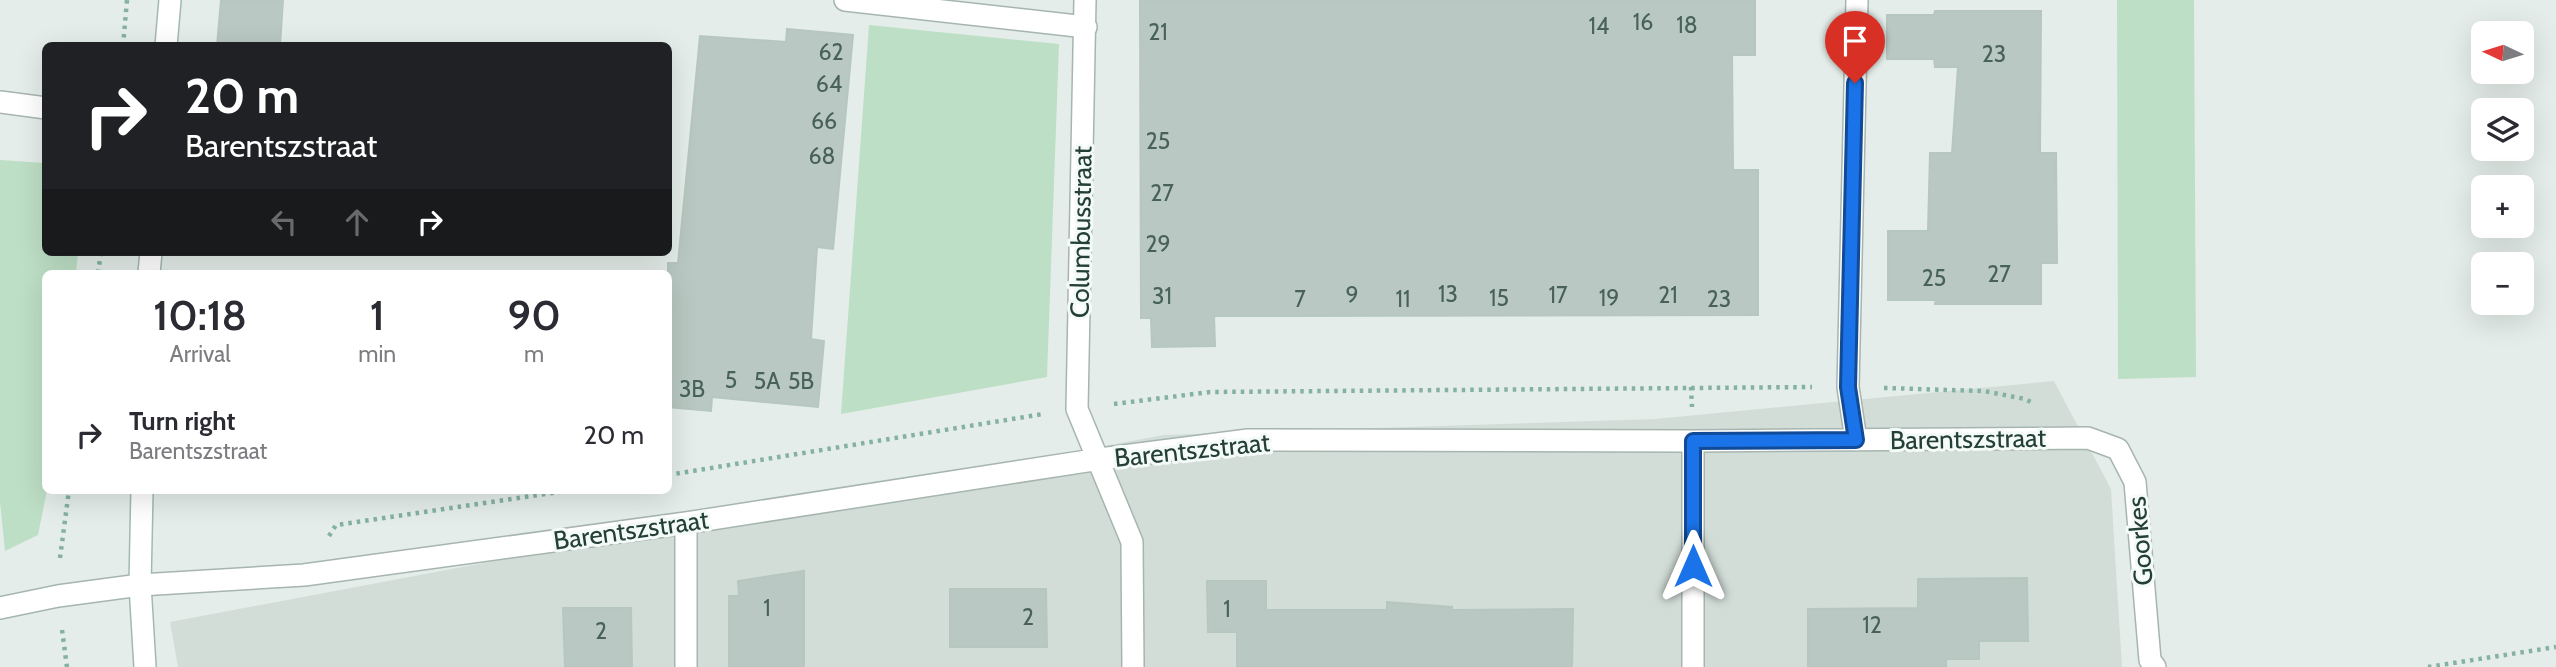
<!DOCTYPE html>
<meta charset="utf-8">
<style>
:root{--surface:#fff;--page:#f2f2f3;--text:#2b2b33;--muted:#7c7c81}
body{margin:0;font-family:Cabin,sans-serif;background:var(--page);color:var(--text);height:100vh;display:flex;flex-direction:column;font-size:26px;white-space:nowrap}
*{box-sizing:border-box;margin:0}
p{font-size:23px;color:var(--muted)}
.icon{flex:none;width:38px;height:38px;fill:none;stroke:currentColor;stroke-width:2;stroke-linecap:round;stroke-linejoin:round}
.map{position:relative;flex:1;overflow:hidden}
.details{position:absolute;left:42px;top:270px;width:630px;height:224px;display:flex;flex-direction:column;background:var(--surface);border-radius:10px;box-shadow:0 7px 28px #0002}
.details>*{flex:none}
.top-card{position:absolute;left:42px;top:42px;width:630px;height:214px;border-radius:10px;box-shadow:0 7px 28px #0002;background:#202124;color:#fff;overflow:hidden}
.needle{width:46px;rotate:274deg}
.buttons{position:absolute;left:2471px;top:21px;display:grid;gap:14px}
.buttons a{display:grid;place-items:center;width:63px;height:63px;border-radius:10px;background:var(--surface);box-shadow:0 7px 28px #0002;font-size:35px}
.pin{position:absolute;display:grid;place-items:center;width:60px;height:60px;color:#fff;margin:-72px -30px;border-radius:50% 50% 50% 0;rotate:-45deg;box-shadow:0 0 7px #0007}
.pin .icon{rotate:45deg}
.me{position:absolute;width:77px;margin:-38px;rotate:0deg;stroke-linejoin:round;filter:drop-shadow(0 0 5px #0008)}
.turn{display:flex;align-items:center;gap:24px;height:147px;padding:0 28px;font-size:32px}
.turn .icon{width:91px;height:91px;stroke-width:2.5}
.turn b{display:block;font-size:49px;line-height:60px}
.lanes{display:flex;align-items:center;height:66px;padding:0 28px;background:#0003;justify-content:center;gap:35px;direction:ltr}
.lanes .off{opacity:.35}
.eta{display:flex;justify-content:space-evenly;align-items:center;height:119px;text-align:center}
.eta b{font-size:42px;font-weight:600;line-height:49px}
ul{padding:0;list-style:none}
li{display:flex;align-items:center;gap:21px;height:91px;padding:0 28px}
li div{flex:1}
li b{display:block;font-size:26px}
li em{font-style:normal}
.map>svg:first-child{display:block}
.built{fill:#d2ddd8}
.green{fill:#bddfc5}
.building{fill:#b9c8c2;stroke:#b6c7c0;stroke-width:2}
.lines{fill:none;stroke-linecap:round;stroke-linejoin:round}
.lane-casing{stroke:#a6b5b0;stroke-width:24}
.street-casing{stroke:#a6b5b0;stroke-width:24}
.secondary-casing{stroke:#a2b9b0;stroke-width:24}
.path{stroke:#84b1a2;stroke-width:4.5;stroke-dasharray:3.5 5;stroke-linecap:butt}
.lane{stroke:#fff;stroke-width:21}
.street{stroke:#fff;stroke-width:21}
.secondary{stroke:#fff;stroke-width:21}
.route-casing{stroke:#114b97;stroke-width:18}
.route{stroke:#1a73e8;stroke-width:12}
.labels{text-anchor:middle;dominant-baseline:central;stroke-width:6;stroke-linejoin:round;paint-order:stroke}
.number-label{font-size:23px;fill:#48615a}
.street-label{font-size:26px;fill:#233f37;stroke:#f4faf7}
</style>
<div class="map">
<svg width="2556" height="667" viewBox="0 0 2556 667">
<rect width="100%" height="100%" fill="#e4ede9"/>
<path class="built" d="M 2054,381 L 2111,489 L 2122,667 L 178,667 L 170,622 L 1163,435 L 1655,419 Z"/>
<path class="green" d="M 2117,0 L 2194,0 L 2196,377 L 2118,379 Z
M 869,25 L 1059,44 L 1047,377 L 841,414 Z
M 0,160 L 45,163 L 46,252 L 78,252 L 76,273 L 46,273 L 47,490 L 38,535 L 5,551 L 0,502 Z"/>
<path class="building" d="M 221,0 L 283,0 L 280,46 L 217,46 Z
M 1140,0 L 1755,0 L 1755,55 L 1732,55 L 1733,170 L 1758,170 L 1758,315 L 1214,316 L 1215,346 L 1152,347 L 1151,318 L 1141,318 Z
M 1935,11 L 2041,11 L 2040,153 L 2056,153 L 2057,263 L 2041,263 L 2041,304 L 1935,304 L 1936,300 L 1888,300 L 1888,231 L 1928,231 L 1930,153 L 1952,153 L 1958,67 L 1935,67 L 1934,59 L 1887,59 L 1887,15 L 1934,15 Z
M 787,29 L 853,35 L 833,249 L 817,247 L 811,339 L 824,341 L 818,407 L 712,397 L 711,411 L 668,407 L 668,263 L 678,263 L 700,36 L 786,42 Z
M 804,571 L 804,667 L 729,667 L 729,596 L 739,596 L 738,581 Z
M 2027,578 L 2028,641 L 1979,641 L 1979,659 L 1946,659 L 1946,667 L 1808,667 L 1808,609 L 1918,608 L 1918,579 Z
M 1207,581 L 1266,581 L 1266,610 L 1387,610 L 1387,602 L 1452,607 L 1452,610 L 1573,609 L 1572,667 L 1237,667 L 1237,632 L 1208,632 Z
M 950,589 L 1046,589 L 1047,647 L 950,647 Z
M 563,608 L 631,608 L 632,667 L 565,667 Z"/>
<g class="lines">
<defs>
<path id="lane" d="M 845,0 L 1086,27"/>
<path id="street" d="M 1085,0 L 1077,409 L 1132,542 L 1133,667
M 0,102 L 46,108
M 1856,440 L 1848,387 L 1857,0
M 1693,441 L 1693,667
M 0,608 L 58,596 L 140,585 L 304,575 L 686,523 L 1100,459 L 1248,440 L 1693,441 L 2088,438 L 2118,449 L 2135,482 L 2150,660 L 2155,667
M 686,667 L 686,523"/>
<path id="secondary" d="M 166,46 L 170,0
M 149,273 L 151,252
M 142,490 L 140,585 L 145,667"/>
</defs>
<use href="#lane" class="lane-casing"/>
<use href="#street" class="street-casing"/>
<use href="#secondary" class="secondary-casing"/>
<path class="path" d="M 123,46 L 127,0
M 98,273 L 101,252
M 1691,387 L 1692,407
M 1884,388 L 1984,391 L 2025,399 L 2031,402
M 1114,404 L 1210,392 L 1812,387
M 668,475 L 1043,414
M 329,536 L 336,525 L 572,490
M 60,558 L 69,490
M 62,630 L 67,667
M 2428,667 L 2556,647"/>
<use href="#lane" class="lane"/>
<use href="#street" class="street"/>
<use href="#secondary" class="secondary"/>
</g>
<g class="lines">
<defs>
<path id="route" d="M 1693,566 L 1693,441 L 1856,440 L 1848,387 L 1855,83"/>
</defs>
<use href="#route" class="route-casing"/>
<use href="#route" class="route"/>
</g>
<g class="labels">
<g class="number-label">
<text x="1643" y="22">16</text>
<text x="1687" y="25">18</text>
<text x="1599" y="26">14</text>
<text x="1158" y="32">21</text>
<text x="831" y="52">62</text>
<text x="1994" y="54">23</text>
<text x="829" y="84">64</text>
<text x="824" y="121">66</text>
<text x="1158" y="141">25</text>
<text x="822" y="156">68</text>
<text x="1162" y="193">27</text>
<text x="1158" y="244">29</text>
<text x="1999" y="274">27</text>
<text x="1934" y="278">25</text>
<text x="1448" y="294">13</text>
<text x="1352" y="295">9</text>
<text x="1558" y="295">17</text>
<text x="1668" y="295">21</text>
<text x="1162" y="296">31</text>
<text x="1499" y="298">15</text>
<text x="1609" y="298">19</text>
<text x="1300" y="299">7</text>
<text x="1403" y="299">11</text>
<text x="1719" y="299">23</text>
<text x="731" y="380">5</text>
<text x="767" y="381">5A</text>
<text x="801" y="381">5B</text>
<text x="692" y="389">3B</text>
<text x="767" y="608">1</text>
<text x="1227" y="609">1</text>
<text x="1028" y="617">2</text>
<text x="1872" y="625">12</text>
<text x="601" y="631">2</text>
</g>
<g class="street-label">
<text transform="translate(1081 232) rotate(-89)">Columbusstraat</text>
<text transform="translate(1968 439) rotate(-1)">Barentszstraat</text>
<text transform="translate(1192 450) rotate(-6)">Barentszstraat</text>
<text transform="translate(631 530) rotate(-8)">Barentszstraat</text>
<text transform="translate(2140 541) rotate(-95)">Goorkes</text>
</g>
</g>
</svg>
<div class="buttons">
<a><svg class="needle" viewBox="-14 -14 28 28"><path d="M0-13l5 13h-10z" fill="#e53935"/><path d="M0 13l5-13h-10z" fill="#7c7c81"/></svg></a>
<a><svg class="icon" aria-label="layers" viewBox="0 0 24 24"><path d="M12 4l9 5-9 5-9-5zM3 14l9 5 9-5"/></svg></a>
<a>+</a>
<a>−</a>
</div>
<div class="pin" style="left:1855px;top:83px;background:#d93025"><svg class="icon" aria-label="arrive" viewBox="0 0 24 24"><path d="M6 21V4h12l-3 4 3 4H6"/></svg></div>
<svg class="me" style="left:1693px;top:566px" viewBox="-20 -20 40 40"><path d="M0-17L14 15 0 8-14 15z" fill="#1a73e8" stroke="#fff" stroke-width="4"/></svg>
<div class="top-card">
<div class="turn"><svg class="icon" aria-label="right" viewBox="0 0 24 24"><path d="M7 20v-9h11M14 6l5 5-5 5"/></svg><div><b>20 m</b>Barentszstraat</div></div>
<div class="lanes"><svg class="icon off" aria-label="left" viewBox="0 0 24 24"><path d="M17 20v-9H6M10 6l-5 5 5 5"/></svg><svg class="icon off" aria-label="ahead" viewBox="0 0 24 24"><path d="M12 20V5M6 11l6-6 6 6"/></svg><svg class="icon" aria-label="right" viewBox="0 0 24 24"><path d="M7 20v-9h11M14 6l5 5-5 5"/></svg></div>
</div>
<section class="details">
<div class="eta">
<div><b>10:18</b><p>Arrival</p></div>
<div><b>1</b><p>min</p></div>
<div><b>90</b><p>m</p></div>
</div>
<ul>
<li><svg class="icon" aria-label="right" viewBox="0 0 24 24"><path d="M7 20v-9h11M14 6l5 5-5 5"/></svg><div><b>Turn right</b><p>Barentszstraat</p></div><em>20 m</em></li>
</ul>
</section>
</div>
